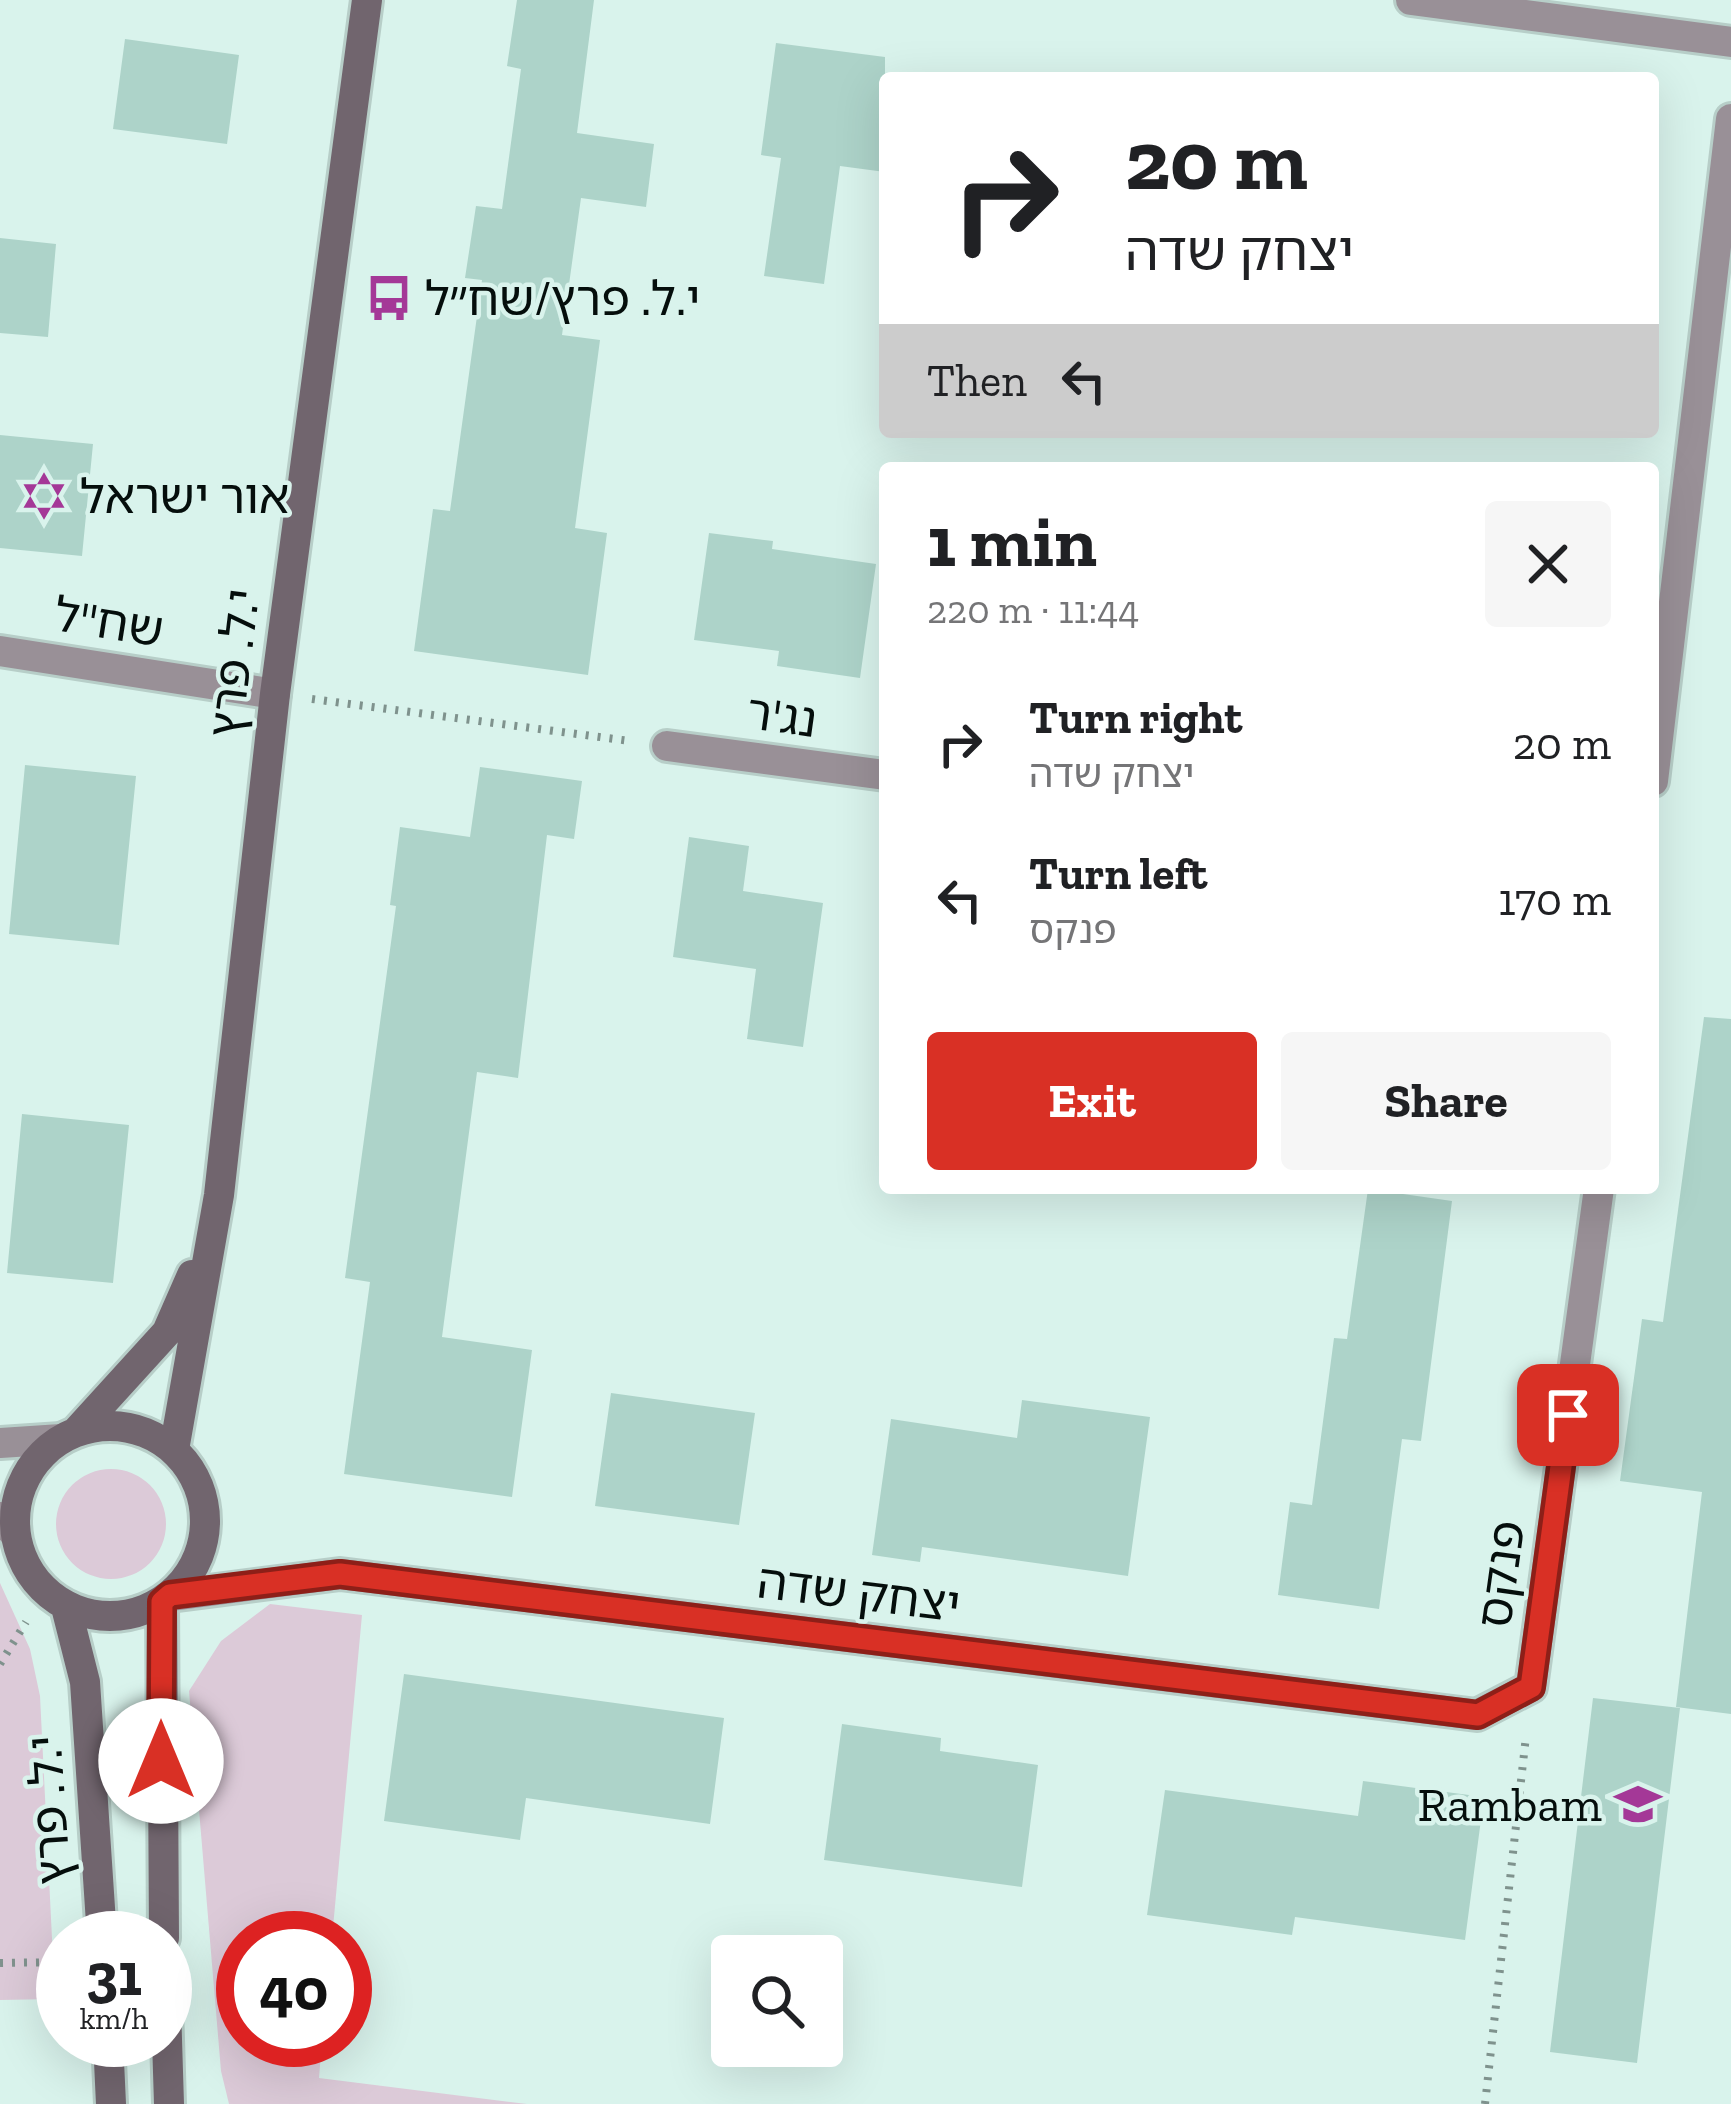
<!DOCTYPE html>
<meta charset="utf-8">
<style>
:root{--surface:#fff;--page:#f6f6f6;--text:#202124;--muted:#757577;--accent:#d93025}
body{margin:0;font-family:"Zilla Slab","Noto Sans Hebrew",serif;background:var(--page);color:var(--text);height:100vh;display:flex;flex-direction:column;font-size:45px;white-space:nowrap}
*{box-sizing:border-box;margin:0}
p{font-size:39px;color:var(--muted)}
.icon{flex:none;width:66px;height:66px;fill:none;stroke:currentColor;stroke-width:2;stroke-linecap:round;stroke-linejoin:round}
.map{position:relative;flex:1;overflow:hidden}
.drawer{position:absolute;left:879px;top:462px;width:780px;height:732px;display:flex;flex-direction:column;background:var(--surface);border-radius:12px;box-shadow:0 12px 48px #0002}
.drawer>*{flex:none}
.hud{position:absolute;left:879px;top:72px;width:780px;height:366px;border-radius:12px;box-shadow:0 12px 48px #0002;background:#fff;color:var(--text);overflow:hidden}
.buttons{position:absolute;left:711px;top:1935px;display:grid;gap:24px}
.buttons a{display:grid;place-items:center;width:132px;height:132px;border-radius:12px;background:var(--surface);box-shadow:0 12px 48px #0002;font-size:60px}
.speed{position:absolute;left:36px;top:1911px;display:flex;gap:24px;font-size:60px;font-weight:700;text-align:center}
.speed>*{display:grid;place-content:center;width:156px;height:156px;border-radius:50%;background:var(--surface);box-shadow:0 12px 48px #0002;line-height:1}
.speed small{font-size:30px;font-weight:400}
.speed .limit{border:18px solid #d22;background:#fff;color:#111}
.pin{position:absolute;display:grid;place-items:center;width:102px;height:102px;color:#fff;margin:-51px;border-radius:24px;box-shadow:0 6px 18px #0006}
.me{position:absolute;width:132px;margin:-66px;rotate:0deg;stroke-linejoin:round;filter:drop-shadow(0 0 9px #0008)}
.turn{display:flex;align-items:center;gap:42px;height:252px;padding:0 48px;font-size:54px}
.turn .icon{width:156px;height:156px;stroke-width:2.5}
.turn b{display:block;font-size:84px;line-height:102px}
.then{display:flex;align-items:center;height:114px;padding:0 48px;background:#0003;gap:24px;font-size:45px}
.round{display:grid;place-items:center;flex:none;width:126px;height:126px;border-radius:12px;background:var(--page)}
.head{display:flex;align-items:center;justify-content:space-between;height:204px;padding:0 48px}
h1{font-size:72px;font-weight:700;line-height:90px}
.primary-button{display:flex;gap:24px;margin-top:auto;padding:24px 48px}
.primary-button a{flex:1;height:138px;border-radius:12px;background:var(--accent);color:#fff;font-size:48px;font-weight:700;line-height:138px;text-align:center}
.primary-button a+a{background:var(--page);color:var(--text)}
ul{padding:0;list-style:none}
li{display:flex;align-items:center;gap:36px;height:156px;padding:0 48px}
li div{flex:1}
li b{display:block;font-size:45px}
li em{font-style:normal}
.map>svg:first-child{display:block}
.green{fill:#dccad8}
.building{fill:#add3c9}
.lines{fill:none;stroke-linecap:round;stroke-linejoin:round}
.street-casing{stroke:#b7cec8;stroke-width:36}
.secondary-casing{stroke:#b7cec8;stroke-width:36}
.path{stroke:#7f928d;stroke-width:8;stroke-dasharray:3 9;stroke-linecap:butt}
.street{stroke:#999097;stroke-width:30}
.secondary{stroke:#71656e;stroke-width:30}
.route-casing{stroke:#8d1f18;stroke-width:30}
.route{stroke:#d93025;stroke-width:21}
.labels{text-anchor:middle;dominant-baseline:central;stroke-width:9;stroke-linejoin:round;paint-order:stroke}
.poi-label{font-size:48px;fill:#050e0c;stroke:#d9f3ec;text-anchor:start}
.street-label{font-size:48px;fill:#050e0c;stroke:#d9f3ec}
</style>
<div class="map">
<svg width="1731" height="2104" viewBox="0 0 1731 2104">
<rect width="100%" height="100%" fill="#d9f3ec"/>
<path class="green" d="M56 1524a55 55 0 1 1 110 0a55 55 0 1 1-110 0Z
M 0,1583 L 30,1649 L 40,1696 L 55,1999 L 0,2000 Z
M 270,1604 L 362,1615 L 332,1938 L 243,1938 L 243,2040 L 322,2040 L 319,2078 L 527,2104 L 229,2104 L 221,2071 L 189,1691 L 221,1641 Z"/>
<path class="building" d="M 517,0 L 594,0 L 577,133 L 654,144 L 646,207 L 581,198 L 562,335 L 600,340 L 575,528 L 607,533 L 588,675 L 414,651 L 433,509 L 450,511 L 482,280 L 465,278 L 476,206 L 502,209 L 521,69 L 507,66 Z
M 125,39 L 239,55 L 227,144 L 113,129 Z
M 776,43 L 885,57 L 885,172 L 840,166 L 824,284 L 764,276 L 781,158 L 761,155 Z
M 0,238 L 56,244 L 48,337 L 0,333 Z
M 0,435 L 93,444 L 82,556 L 0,548 Z
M 709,533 L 773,541 L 772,549 L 876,564 L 860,678 L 777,666 L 779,651 L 694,640 Z
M 25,765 L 136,776 L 119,945 L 9,934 Z
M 480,767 L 582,781 L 574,839 L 547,835 L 518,1078 L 477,1072 L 442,1337 L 532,1350 L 512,1497 L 344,1474 L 370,1282 L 345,1278 L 396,906 L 390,905 L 400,827 L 470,837 Z
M 689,837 L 749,846 L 743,891 L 823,903 L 803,1047 L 747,1039 L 756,969 L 673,957 Z
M 1704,1017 L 1731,1019 L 1731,1714 L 1676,1707 L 1702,1492 L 1620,1481 L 1642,1319 L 1663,1322 Z
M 22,1114 L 129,1125 L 113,1283 L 7,1273 Z
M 1368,1189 L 1452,1201 L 1421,1441 L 1402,1439 L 1379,1609 L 1278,1595 L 1290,1502 L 1312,1505 L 1334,1338 L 1347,1339 Z
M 611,1393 L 755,1413 L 739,1525 L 595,1506 Z
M 1022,1400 L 1150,1417 L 1128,1576 L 922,1547 L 920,1562 L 872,1555 L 891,1419 L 1017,1438 Z
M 404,1674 L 724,1718 L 710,1824 L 526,1798 L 520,1840 L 384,1821 Z
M 1593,1698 L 1680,1708 L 1637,2063 L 1550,2052 Z
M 842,1724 L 941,1738 L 940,1751 L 1038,1765 L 1022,1887 L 824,1860 Z
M 1363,1781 L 1484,1797 L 1465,1940 L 1295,1917 L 1292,1935 L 1147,1915 L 1165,1790 L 1358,1816 Z"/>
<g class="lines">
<defs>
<path id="street" d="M 1411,0 L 1731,42
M 0,651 L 275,694
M 667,746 L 885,775
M 1653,781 L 1731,119
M 0,1443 L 61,1439
M 0,1517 L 15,1534
M 170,1596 L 340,1574 L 1477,1715 L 1531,1687 L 1599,1188"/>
<path id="secondary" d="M15 1521a95 95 0 1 1 190 0a95 95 0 1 1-190 0Z
M 76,1432 L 167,1332 L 192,1275
M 174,1450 L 219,1195 L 275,694 L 367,0
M 162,1602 L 164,1938
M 66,1607 L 85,1682 L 102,1938
M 165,1975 L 169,2104
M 108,2040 L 111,2104"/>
</defs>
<use href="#street" class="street-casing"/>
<use href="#secondary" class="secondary-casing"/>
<path class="path" d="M 312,699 L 630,741
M 0,1664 L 26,1622
M 0,1963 L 63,1962
M 1485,2104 L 1526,1736"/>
<use href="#street" class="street"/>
<use href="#secondary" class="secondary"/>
</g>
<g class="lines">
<defs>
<path id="route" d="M 161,1761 L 162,1602 L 170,1595 L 340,1574 L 1478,1715 L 1531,1687 L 1568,1415"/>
</defs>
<use href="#route" class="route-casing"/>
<use href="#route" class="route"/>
</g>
<defs>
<symbol id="bus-bare" viewBox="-9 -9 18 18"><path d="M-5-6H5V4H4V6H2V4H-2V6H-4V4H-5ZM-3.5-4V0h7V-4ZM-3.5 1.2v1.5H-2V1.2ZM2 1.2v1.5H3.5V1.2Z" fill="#a43897" stroke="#d9f3ec" stroke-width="2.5" paint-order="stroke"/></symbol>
<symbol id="synagogue-bare" viewBox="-9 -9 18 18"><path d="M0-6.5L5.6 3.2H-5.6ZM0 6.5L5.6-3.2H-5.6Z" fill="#a43897" stroke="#d9f3ec" stroke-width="2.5" paint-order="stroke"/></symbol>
<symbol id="school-bare" viewBox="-9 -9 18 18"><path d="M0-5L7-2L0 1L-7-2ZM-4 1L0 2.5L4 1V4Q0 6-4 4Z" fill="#a43897" stroke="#d9f3ec" stroke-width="2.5" paint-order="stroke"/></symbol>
</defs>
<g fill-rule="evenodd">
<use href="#bus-bare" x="356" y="265" width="66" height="66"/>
<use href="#synagogue-bare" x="11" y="463" width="66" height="66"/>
<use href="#school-bare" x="1605" y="1771" width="66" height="66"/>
</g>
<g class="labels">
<g class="poi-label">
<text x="425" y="298">י.ל. פרץ/שח״ל</text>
<text x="80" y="496">אור ישראל</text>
<text x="1602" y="1804" text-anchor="end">Rambam</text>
</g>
<g class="street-label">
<text transform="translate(109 622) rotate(9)">שח"ל</text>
<text transform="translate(234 663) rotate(-83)">י.ל. פרץ</text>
<text transform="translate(782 716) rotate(8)">נג'ר</text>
<text transform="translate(1501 1574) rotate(-82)">פנקס</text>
<text transform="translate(859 1593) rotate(7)">יצחק שדה</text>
<text transform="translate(49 1810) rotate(-94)">י.ל. פרץ</text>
</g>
</g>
</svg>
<div class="buttons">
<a><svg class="icon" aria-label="search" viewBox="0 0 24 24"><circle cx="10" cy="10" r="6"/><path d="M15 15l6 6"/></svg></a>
</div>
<div class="speed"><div>31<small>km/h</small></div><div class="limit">40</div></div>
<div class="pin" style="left:1568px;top:1415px;background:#d93025"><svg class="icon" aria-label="arrive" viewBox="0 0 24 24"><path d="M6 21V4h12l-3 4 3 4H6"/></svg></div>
<svg class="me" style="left:161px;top:1761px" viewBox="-20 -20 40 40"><circle r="19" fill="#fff"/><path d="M0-13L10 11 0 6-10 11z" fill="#d93025"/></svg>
<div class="hud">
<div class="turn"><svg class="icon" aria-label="right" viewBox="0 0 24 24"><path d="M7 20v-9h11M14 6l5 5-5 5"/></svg><div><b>20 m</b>יצחק שדה</div></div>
<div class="then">Then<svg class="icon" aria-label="left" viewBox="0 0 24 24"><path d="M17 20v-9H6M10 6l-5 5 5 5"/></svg></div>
</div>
<section class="drawer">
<div class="head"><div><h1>1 min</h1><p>220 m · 11:44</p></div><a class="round"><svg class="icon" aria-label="close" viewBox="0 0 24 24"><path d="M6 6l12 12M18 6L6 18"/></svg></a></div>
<ul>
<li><svg class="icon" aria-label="right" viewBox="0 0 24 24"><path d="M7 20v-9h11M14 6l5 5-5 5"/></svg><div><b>Turn right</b><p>יצחק שדה</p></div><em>20 m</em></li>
<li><svg class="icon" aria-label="left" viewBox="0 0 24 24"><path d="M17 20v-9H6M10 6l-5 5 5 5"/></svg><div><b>Turn left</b><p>פנקס</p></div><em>170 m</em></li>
</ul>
<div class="primary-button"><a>Exit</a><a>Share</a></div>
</section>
</div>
